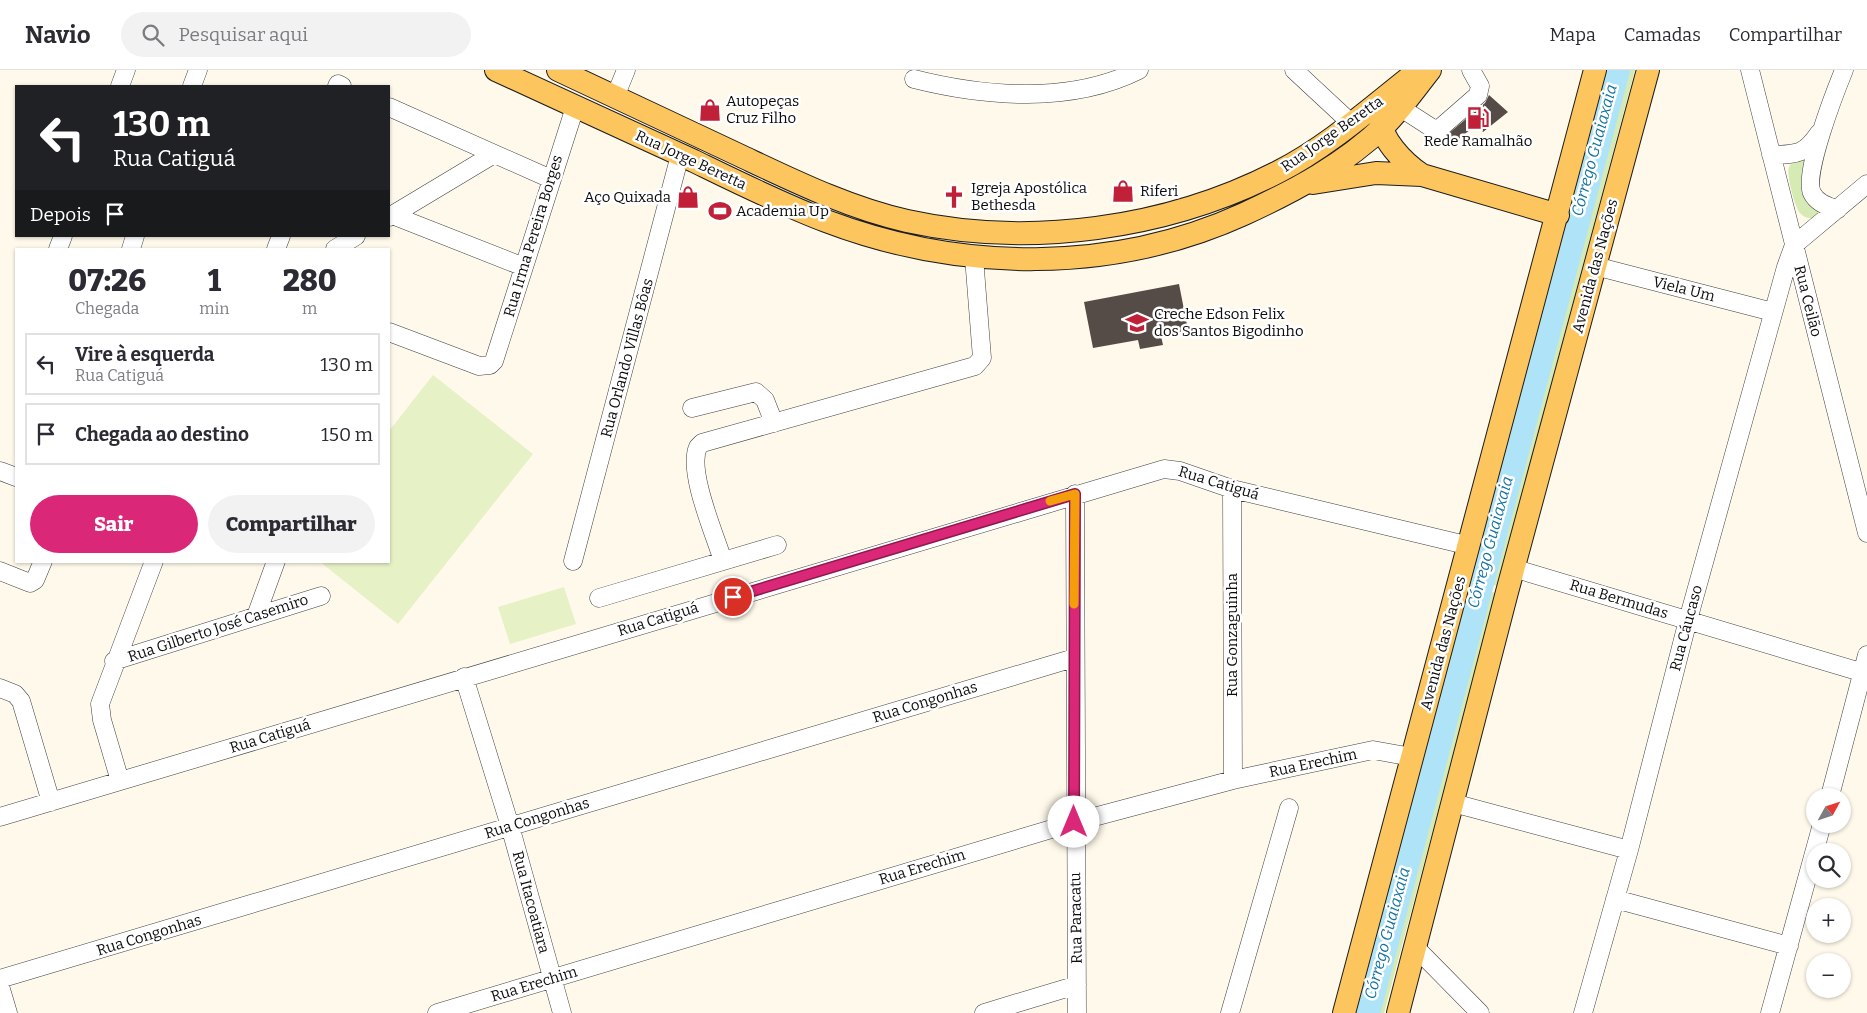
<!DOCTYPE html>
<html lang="pt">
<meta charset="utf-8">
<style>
:root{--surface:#fff;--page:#f2f2f3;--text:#2b2b33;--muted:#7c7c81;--line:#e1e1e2;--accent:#db2777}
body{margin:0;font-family:Bitter,serif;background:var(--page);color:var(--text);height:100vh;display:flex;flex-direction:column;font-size:19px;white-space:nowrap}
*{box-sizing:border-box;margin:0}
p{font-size:16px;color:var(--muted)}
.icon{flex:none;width:28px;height:28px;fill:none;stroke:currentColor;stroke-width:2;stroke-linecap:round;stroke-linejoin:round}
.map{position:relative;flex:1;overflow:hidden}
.sheet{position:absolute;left:15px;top:178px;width:375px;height:315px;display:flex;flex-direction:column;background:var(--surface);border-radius:0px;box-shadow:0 1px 4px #0004}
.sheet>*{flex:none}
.top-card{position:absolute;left:15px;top:15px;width:375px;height:152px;border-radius:0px;box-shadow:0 1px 4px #0004;background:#202124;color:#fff;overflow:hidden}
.needle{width:32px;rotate:50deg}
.tools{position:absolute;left:1806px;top:718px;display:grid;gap:10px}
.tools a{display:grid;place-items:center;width:45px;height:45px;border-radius:50%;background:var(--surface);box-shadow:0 1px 4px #0004;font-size:25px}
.pin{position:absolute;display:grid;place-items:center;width:42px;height:42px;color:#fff;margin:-21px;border:2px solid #fff;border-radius:50%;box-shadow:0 1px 5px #0007}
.me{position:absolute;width:55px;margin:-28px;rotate:0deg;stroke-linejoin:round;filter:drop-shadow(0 0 4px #0008)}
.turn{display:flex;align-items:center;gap:18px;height:105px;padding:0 15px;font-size:22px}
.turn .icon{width:65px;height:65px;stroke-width:2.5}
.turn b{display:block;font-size:35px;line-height:42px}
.then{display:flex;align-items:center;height:48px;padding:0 15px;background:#0003;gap:10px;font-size:19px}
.eta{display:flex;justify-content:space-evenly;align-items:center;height:85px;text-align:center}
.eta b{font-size:30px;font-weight:800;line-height:35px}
.primary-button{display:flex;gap:10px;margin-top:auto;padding:10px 15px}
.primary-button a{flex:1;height:58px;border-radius:30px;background:var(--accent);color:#fff;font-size:20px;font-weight:800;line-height:58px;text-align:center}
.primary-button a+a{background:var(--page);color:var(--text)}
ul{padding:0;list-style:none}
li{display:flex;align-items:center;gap:15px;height:62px;margin:0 10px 8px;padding:0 5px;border:2px solid var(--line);border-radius:0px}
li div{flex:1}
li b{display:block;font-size:19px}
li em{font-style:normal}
header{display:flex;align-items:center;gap:30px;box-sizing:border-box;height:70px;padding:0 25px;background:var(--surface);border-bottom:1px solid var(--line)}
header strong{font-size:24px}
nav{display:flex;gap:28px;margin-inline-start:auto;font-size:18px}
.search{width:350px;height:45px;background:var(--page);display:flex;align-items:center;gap:12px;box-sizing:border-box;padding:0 18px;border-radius:28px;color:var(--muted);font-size:19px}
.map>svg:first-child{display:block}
.green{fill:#d6eab4}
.pitch{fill:#e7f1c6}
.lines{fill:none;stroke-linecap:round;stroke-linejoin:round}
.river{stroke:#afe4f8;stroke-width:30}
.building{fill:#554c48}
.minor-casing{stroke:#3f3f3f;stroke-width:19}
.major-casing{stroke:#1d1d1d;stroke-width:24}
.minor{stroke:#fff;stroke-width:18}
.major{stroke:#fcc55e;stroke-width:22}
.route-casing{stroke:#8e194d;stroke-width:12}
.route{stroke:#db2777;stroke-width:9}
.slow{stroke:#f59e0b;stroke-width:9}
.labels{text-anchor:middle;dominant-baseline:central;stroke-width:5;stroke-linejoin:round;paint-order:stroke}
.poi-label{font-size:15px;fill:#0c0c0c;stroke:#fff;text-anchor:start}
.street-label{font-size:15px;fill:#0c0c0c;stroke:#fff}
.water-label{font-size:16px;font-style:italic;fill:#1272a1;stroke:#fff}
</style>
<header>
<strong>Navio</strong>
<div class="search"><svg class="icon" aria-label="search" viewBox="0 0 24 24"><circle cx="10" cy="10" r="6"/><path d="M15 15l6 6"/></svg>Pesquisar aqui</div>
<nav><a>Mapa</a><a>Camadas</a><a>Compartilhar</a></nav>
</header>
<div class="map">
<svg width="1867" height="943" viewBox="0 0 1867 943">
<rect width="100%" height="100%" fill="#fff9eb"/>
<path class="green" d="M 1622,0 L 1635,0 L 1497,516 L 1486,513 Z
M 1805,87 L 1822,139 L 1818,146 C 1812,149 1805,149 1800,143 C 1795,138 1786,104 1789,97 C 1792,91 1799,89 1805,87 Z
M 1484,520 L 1496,523 L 1384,943 L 1372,943 Z"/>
<path class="pitch" d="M 433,305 L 533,384 L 398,554 L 319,491 L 389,491 L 389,361 Z
M 564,517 L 576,554 L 510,574 L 498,537 Z"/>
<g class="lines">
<path class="river" d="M 1365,943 L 1615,0"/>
</g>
<path class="building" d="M 1489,25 L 1508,42 L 1483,62 L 1477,54 L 1449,77 L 1442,69 L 1485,33 Z
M 1179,214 L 1188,260 L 1161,266 L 1163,275 L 1140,279 L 1138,270 L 1093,278 L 1084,232 Z"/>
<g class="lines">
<defs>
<path id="minor" d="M 1294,0 L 1351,53
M 1750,0 L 1867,463
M 914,9 C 986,27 1071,34 1139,0
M 120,16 L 126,0
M 192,16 L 198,0
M 337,16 L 338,14 L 342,16
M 615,27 L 626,0
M 389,37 L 551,109
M 1401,38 L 1432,58 L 1439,59 L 1478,25 L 1480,16 L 1471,0
M 1771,85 C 1797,84 1804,85 1819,63
M 1838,139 C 1828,137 1817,133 1812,123 C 1803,104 1835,22 1844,0
M 392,145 L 524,197
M 389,147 L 494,84
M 58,179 L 63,166
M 131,179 L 135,166
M 276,179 L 281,166
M 335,179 L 356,166
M 1595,196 L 1773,242
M 389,262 L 479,296 L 490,295 L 494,291 L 575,37
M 692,338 L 756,322 L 765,330 L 774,353
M 0,401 L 16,407
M 1232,419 L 1233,710
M 1075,424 L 1077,943
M 573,491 L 680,85
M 723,491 C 715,465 687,401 698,377 L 702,373 L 975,296 L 982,288 L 974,187
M 1513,498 L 1867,604
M 0,501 L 30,513 L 35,510 L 43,491
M 599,528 L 777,475
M 256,546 L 276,491
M 114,591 L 321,526
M 464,607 L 510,756 L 562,943
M 0,618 L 15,624 L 21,631 L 51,732
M 120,711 L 102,650 L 100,634 L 154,491
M 1830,726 L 1867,585
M 1453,733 L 1629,780
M 0,747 L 1164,399 L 1180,401 L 1232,419 L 1470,476
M 1615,829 L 1789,876
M 1416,878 L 1480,943
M 0,909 L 1074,588
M 0,916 L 8,943
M 437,943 L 1075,752 L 1233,710 L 1373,680 L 1412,687
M 984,943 L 1077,915
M 1230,943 L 1289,738
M 1583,943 L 1629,780 L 1688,550 L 1786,197 L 1794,175 L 1867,114
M 1770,943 L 1822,754"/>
<path id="major" d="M 496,0 C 562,31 628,61 694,91 C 737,112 781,134 826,151 C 960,202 1112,204 1244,144 C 1294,121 1345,94 1384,56 C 1401,39 1415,19 1430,0
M 558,0 C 619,29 680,57 741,86 C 794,111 849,138 907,151 C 1029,178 1167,159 1278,102 C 1329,76 1374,35 1419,0
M 1381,44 C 1377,67 1405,94 1422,105
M 1313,113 L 1376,103 L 1422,105 L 1558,145
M 1344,943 L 1595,0
M 1398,943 L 1507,522 L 1648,0"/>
</defs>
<use href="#minor" class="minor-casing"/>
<use href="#major" class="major-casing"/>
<use href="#minor" class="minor"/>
<use href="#major" class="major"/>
</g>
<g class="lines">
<defs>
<path id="route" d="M 733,527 L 1075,424 L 1074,752"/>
</defs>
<use href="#route" class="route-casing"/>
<use href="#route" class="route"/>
<path class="slow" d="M 1050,431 L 1075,424 L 1074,534"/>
</g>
<defs>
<symbol id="shop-bare" viewBox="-9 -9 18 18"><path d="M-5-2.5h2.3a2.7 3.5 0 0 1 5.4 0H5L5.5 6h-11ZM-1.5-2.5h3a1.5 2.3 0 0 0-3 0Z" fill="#c02139" stroke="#fff" stroke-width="2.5" paint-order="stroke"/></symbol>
<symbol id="fuel-bare" viewBox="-9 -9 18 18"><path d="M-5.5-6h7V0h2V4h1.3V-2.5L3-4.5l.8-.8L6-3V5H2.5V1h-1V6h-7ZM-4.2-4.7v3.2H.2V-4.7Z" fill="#c02139" stroke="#fff" stroke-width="2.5" paint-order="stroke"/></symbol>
<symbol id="church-bare" viewBox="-9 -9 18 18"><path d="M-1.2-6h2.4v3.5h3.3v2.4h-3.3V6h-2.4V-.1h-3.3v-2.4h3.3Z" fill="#c02139" stroke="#fff" stroke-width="2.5" paint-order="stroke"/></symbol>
<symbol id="stadium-bare" viewBox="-9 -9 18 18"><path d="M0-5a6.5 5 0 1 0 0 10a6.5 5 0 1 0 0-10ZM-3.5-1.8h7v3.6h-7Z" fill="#c02139" stroke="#fff" stroke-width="2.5" paint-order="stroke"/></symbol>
<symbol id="school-bare" viewBox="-9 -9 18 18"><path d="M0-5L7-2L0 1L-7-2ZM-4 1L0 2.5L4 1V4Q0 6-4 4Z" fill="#c02139" stroke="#fff" stroke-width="2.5" paint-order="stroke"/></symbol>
</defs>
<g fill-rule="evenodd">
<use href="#shop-bare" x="694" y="24" width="32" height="32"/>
<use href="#fuel-bare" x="1462" y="32" width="32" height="32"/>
<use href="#shop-bare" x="1107" y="105" width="32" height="32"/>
<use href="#shop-bare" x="672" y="111" width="32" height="32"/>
<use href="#church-bare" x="938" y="111" width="32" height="32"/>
<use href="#stadium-bare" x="704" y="125" width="32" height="32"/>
<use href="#school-bare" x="1121" y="237" width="32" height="32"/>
</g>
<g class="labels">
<g class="poi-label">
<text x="726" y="31">Autopeças<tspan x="726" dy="17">Cruz Filho</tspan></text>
<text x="1478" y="71" text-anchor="middle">Rede Ramalhão</text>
<text x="971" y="118">Igreja Apostólica<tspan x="971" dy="17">Bethesda</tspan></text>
<text x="1140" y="121">Riferi</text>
<text x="671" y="127" text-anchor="end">Aço Quixada</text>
<text x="736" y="141">Academia Up</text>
<text x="1154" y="244">Creche Edson Felix<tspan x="1154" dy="17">dos Santos Bigodinho</tspan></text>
</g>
<g class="street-label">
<text transform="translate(1332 64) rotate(-35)">Rua Jorge Beretta</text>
<text transform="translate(691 90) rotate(25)">Rua Jorge Beretta</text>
<text transform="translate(533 166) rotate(-73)">Rua Irma Pereira Borges</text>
<text transform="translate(1595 196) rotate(-75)">Avenida das Nações</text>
<text transform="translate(1684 219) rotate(14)">Viela Um</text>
<text transform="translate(1808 231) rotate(76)">Rua Ceilão</text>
<text transform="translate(627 288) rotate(-75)">Rua Orlando Villas Bôas</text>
<text transform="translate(1219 413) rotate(17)">Rua Catiguá</text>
<text transform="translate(1619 529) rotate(17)">Rua Bermudas</text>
<text transform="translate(658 549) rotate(-17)">Rua Catiguá</text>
<text transform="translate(218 558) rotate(-18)">Rua Gilberto José Casemiro</text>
<text transform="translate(1686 558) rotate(-75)">Rua Cáucaso</text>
<text transform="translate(1232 565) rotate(-90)">Rua Gonzaguinha</text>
<text transform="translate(1443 573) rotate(-75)">Avenida das Nações</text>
<text transform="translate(925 632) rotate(-17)">Rua Congonhas</text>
<text transform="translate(270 666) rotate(-17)">Rua Catiguá</text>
<text transform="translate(1313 693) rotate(-12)">Rua Erechim</text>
<text transform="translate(537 748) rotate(-17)">Rua Congonhas</text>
<text transform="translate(922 797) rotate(-17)">Rua Erechim</text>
<text transform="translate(531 832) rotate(75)">Rua Itacoatiara</text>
<text transform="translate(1076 848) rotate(-91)">Rua Paracatu</text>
<text transform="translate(149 865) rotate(-17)">Rua Congonhas</text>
<text transform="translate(534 914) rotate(-17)">Rua Erechim</text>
</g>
<g class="water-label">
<text transform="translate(1594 80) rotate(-75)">Córrego Guaiaxaia</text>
<text transform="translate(1490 472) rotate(-75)">Córrego Guaiaxaia</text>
<text transform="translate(1387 863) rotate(-75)">Córrego Guaiaxaia</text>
</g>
</g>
</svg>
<div class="tools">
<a><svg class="needle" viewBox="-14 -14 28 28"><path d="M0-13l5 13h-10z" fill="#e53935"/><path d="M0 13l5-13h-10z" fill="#7c7c81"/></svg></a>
<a><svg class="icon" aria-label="search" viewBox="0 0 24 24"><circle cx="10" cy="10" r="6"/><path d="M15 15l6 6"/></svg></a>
<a>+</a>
<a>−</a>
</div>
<div class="pin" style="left:733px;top:527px;background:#d93025"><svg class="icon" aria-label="arrive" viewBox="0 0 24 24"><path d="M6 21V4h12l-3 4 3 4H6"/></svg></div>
<svg class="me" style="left:1074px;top:752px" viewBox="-20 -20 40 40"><circle r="19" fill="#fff"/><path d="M0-13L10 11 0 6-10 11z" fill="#db2777"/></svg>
<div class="top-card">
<div class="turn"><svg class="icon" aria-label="left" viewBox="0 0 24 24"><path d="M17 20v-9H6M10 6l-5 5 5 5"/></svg><div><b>130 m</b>Rua Catiguá</div></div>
<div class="then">Depois<svg class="icon" aria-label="arrive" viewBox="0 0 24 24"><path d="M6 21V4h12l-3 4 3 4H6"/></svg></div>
</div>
<section class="sheet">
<div class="eta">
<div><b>07:26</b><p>Chegada</p></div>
<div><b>1</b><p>min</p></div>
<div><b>280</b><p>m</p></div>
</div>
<ul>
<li><svg class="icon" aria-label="left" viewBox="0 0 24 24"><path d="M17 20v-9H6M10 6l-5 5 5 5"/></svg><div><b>Vire à esquerda</b><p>Rua Catiguá</p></div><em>130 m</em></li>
<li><svg class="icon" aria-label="arrive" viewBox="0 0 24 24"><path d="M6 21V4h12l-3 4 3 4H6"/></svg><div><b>Chegada ao destino</b></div><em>150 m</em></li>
</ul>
<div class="primary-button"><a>Sair</a><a>Compartilhar</a></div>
</section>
</div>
